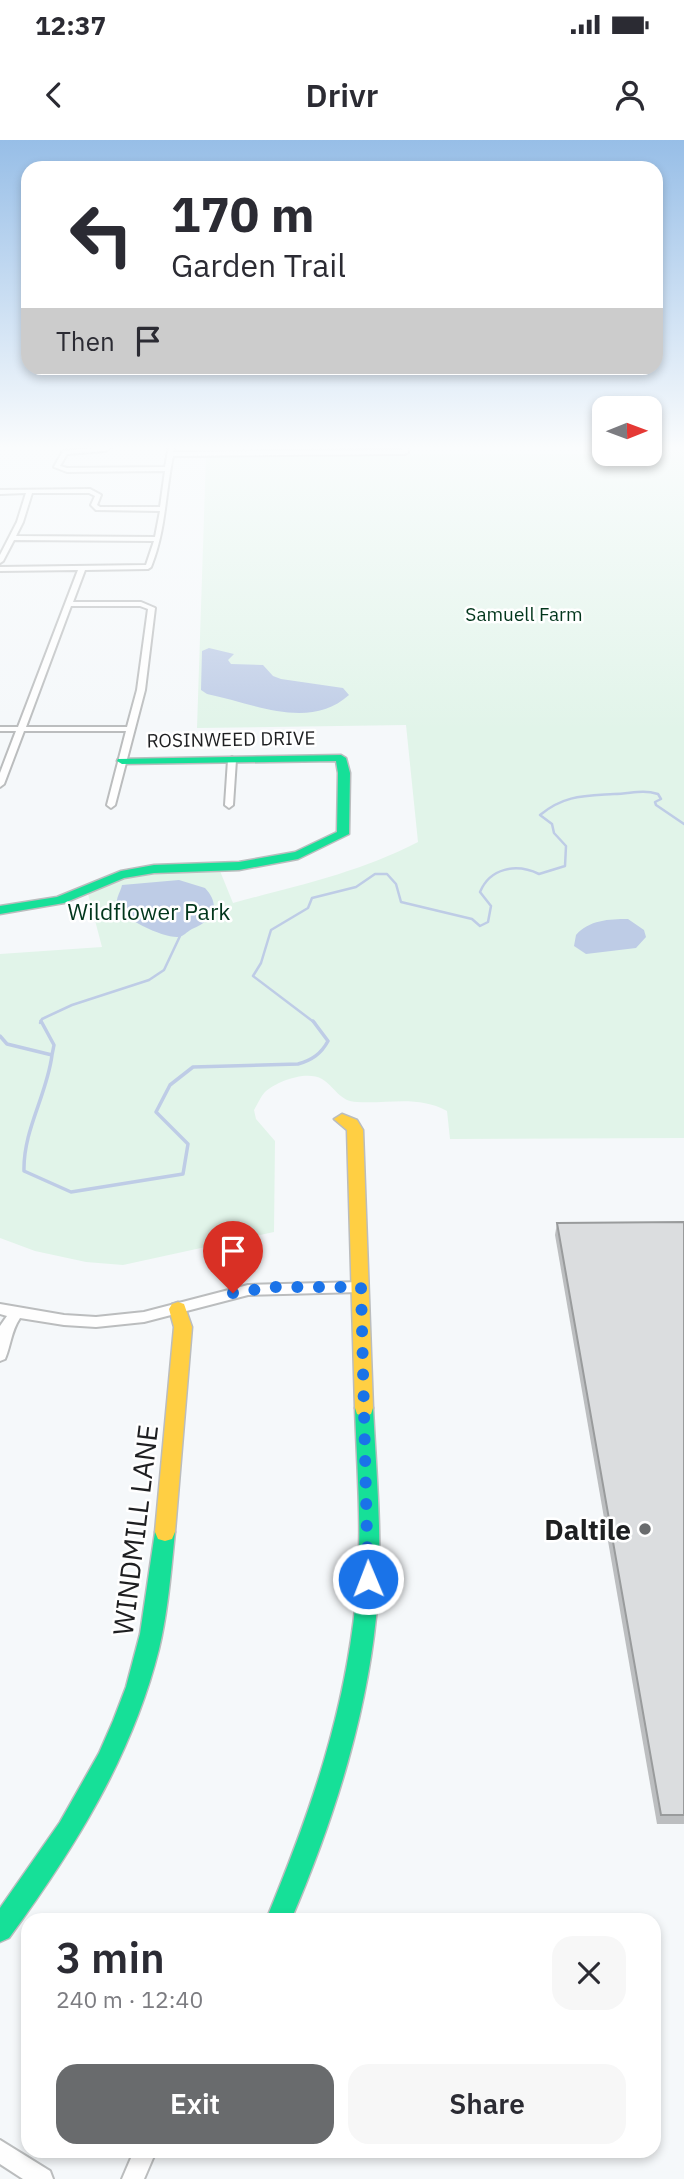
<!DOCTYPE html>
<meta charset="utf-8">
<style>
:root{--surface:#fff;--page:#f7f7f7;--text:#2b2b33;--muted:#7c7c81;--accent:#696b6d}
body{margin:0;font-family:"IBM Plex Sans",sans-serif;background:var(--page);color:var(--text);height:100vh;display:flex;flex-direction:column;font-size:26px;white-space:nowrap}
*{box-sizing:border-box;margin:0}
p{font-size:23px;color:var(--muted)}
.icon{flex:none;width:38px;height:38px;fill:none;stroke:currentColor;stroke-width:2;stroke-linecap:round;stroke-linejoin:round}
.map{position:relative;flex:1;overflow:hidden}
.sheet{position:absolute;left:21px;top:1773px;width:640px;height:245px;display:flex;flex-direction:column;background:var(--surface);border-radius:21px;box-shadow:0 4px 10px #0003}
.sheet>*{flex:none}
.guide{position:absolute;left:21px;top:21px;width:642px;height:214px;border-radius:21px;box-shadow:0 4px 10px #0003;background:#fff;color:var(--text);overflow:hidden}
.needle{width:46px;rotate:89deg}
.tools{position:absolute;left:592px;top:256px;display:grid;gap:14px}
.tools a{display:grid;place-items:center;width:70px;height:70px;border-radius:14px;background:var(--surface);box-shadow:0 4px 10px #0003;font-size:35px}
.pin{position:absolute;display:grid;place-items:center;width:60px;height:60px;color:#fff;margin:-72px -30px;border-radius:50% 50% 50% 0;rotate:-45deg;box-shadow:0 0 7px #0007}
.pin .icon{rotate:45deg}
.me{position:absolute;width:77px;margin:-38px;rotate:359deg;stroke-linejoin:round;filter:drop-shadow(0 0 5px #0008)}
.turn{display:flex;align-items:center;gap:24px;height:147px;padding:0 35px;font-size:32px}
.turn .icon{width:91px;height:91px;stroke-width:2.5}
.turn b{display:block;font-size:49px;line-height:60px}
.then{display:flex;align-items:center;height:66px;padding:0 35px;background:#0003;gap:14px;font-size:26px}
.round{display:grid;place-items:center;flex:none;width:74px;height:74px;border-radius:21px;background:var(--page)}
.headline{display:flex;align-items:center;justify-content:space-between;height:119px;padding:0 35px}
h1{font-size:42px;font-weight:600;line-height:52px}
.cta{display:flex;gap:14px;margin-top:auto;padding:14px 35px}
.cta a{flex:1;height:80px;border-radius:21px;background:var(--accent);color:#fff;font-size:28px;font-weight:600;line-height:80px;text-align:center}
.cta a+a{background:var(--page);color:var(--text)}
.status{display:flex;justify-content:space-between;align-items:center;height:49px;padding:0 35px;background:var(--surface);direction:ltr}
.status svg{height:19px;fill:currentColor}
header{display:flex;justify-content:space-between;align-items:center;height:91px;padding:0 35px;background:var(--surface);font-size:32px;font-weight:600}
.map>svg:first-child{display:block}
.green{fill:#e1f4e9}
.water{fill:#becce6}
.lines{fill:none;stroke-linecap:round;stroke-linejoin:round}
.stream-far1{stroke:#becce6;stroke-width:2.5}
.stream{stroke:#becce6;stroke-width:3.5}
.street-casing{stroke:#bbbdbe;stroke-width:4}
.fast-casing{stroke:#bbbdbe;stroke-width:3}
.slow-casing{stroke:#bbbdbe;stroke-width:3}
.street{fill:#fefefe;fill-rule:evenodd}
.fast{fill:#16e098;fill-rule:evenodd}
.slow{fill:#ffcf43;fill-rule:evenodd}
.wall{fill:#bcbec0}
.building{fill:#dbdddf;stroke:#999b9c;stroke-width:2}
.route{stroke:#1a73e8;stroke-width:12;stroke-dasharray:0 21.6}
.poi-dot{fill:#696b6d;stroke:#fff;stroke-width:2.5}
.labels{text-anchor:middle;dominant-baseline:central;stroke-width:5;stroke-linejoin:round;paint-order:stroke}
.far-park-label{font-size:19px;fill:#02361c;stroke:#fff}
.far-street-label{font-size:19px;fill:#1e1f21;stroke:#fff}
.park-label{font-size:23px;fill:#02361c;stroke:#fff}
.near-poi-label{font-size:28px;font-weight:bold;fill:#1e1f21;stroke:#fff;text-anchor:end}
.near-street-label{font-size:28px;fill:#1e1f21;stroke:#fff}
</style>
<div class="status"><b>12:37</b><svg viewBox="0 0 49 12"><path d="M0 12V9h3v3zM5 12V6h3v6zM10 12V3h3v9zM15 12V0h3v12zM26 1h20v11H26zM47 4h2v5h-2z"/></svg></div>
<header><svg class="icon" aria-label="back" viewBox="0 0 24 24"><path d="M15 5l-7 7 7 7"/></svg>Drivr<svg class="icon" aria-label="person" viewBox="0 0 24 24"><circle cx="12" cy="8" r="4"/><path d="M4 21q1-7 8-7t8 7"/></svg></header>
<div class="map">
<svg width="684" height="2039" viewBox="0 0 684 2039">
<rect width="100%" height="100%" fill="#f5f8fa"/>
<path class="green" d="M 649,306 L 684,306 L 684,998 L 450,999 L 447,971 C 418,955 389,964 357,962 C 340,962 334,946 322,939 C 307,930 277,941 265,952 C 261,956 257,965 254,970 L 256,979 L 275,1001 L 274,1092 L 123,1125 L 86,1122 L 35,1111 L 0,1098 L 0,814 L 102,807 L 87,750 C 132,733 173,731 220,731 L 233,763 C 299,745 358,733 418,702 L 406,585 L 197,588 L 206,316 L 649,313 Z"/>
<path class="water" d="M 209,508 L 234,514 L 228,520 L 231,524 L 263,525 L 273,536 L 281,539 L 343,548 L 349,555 C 309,591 253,563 207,554 L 201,550 L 202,511 Z
M 179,740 L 205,748 C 223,767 211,782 192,789 C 186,792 185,796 178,797 C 164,798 121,779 117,764 C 116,757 121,751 122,745 Z
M 628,779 L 644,790 L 646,797 L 636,808 L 586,814 L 574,806 L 576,795 C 589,780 609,779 628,779 Z"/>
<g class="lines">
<path class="stream-far1" d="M 40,883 L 42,879 L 72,865 L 149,840 L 164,830 L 180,796
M 315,883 L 253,836 L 261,823 L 271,790 L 308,768 L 312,758 L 356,747 L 375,734 L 387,734 L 396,744 L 401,762 L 472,779 L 480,786 L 488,782 L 491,766 L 480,752 C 490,728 516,723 539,734 L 565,726 L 566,706 L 554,693 L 552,684 L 540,675 C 564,655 584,656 614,654 C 631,654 641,649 658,654 L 661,659 L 655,662 L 656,665 L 684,684"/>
<path class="stream" d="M 41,881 L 54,905 L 52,915
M 0,896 L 7,904 L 52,915 C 47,955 23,990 24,1031 L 71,1052 L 183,1034 L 188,1004 L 156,972 L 170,945 L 193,927 L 298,924 C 312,920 321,914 328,901 L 313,881"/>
<defs>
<path id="street" d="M 114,306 L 105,311 L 67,314 L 60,326 L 67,328 L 165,327 L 169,306 L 175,306 L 173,312 L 402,310 L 401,306 L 407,306 L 408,312 L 405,314 L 173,316 C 165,354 166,390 151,427 L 148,429 L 85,430 L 73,462 L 141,462 L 155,468 L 145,550 L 115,665 L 111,668 L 107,665 L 126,591 L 24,591 L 4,644 L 0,647 L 0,633 L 16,591 L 0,591 L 0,587 L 18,587 L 78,430 L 0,431 L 0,427 L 146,425 L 154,401 L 14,400 L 3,421 L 0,423 L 0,415 L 17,382 L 26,353 L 0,354 L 0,350 L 90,349 L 101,355 L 97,365 L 100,367 L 160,367 L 165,331 L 67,332 L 54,327 L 63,311 ZM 32,353 L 89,353 L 95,356 L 91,365 L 96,370 L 160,371 L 155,397 L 16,396 L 23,382 ZM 71,466 L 140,466 L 148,469 L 137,550 L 127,587 L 26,587 Z
M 232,617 L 236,620 L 233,665 L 229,668 L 225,665 L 228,620 Z
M 361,1142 L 366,1143 L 368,1147 L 366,1151 L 361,1152 L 248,1155 L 144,1182 L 96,1187 L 64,1185 L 20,1178 C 11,1191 11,1205 5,1219 L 0,1221 L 0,1186 L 7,1176 L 0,1174 L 0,1164 L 64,1175 L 96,1177 L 144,1172 L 248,1145 Z
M 0,2000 L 50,2031 L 53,2039 L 23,2039 L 0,2024 Z
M 134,2011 L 156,2011 L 144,2039 L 122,2039 Z"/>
<path id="fast" d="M 341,615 L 346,618 L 350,633 L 349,694 L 298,719 L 239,730 L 154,733 L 124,738 L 64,763 L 0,774 L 0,766 L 57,757 L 121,731 L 154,725 L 239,722 L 295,712 L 337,692 L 338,633 L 336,621 L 122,624 L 117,621 L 118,619 Z
M 364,1260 L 371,1262 L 373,1268 C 376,1330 382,1393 378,1455 C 370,1568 335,1677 291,1780 L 266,1780 C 310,1673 345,1575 356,1459 C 363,1396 357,1331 355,1268 L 357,1262 Z
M 165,1383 L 172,1385 L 175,1392 C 171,1431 168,1471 159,1509 C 132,1617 74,1709 9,1798 L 0,1802 L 0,1768 L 60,1682 L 99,1613 L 113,1581 L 126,1547 L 140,1494 L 155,1392 L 158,1385 Z"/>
<path id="slow" d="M 342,974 L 357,980 L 363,990 L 373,1268 L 371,1274 L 364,1276 L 357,1274 L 355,1268 L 347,990 L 334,979 Z
M 178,1162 L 184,1164 L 192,1187 L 175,1392 L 172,1399 L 165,1401 L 158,1399 L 155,1392 L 174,1187 L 169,1169 L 172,1164 Z"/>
</defs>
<use href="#street" class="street-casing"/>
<use href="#fast" class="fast-casing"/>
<use href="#slow" class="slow-casing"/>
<use href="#street" class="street"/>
<use href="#fast" class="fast"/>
<use href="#slow" class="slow"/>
</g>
<path class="wall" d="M 684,1082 L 684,1684 L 657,1684 L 555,1095 L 557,1083 Z"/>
<path class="building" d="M 684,1082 L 684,1675 L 661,1675 L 557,1083 Z"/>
<linearGradient id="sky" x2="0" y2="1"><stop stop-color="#97bee7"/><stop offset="0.52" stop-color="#fafcfd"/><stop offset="1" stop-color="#fafcfd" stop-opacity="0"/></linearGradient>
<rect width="684" height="591" fill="url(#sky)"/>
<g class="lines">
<path class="route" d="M 233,1153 L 274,1147 L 361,1147 L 368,1439"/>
</g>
<circle class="poi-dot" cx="645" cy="1389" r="7"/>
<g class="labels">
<g class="far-park-label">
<text x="524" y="474">Samuell Farm</text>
</g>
<g class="far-street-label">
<text transform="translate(231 599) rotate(-1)">ROSINWEED DRIVE</text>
</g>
<g class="park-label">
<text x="149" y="771">Wildflower Park</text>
</g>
<g class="near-poi-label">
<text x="631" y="1389">Daltile</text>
</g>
<g class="near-street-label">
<text transform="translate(135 1390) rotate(-83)">WINDMILL LANE</text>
</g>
</g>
</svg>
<div class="tools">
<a><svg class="needle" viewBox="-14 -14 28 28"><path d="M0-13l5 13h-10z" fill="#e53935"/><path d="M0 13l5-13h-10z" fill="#7c7c81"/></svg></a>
</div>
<div class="pin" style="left:233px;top:1153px;background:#d93025"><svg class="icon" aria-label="arrive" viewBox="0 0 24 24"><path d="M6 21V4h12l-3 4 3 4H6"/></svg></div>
<svg class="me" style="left:368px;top:1439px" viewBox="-20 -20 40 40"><circle r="17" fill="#1a73e8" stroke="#fff" stroke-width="3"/><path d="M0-11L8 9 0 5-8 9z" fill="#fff"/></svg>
<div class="guide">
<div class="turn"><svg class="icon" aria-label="left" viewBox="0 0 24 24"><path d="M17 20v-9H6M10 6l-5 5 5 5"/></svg><div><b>170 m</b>Garden Trail</div></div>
<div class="then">Then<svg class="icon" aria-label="arrive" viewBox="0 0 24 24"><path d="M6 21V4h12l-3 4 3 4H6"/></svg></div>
</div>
<section class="sheet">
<div class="headline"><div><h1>3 min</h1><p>240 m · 12:40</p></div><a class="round"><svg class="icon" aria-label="close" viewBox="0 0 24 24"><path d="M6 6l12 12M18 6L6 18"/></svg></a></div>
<div class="cta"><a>Exit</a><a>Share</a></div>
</section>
</div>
